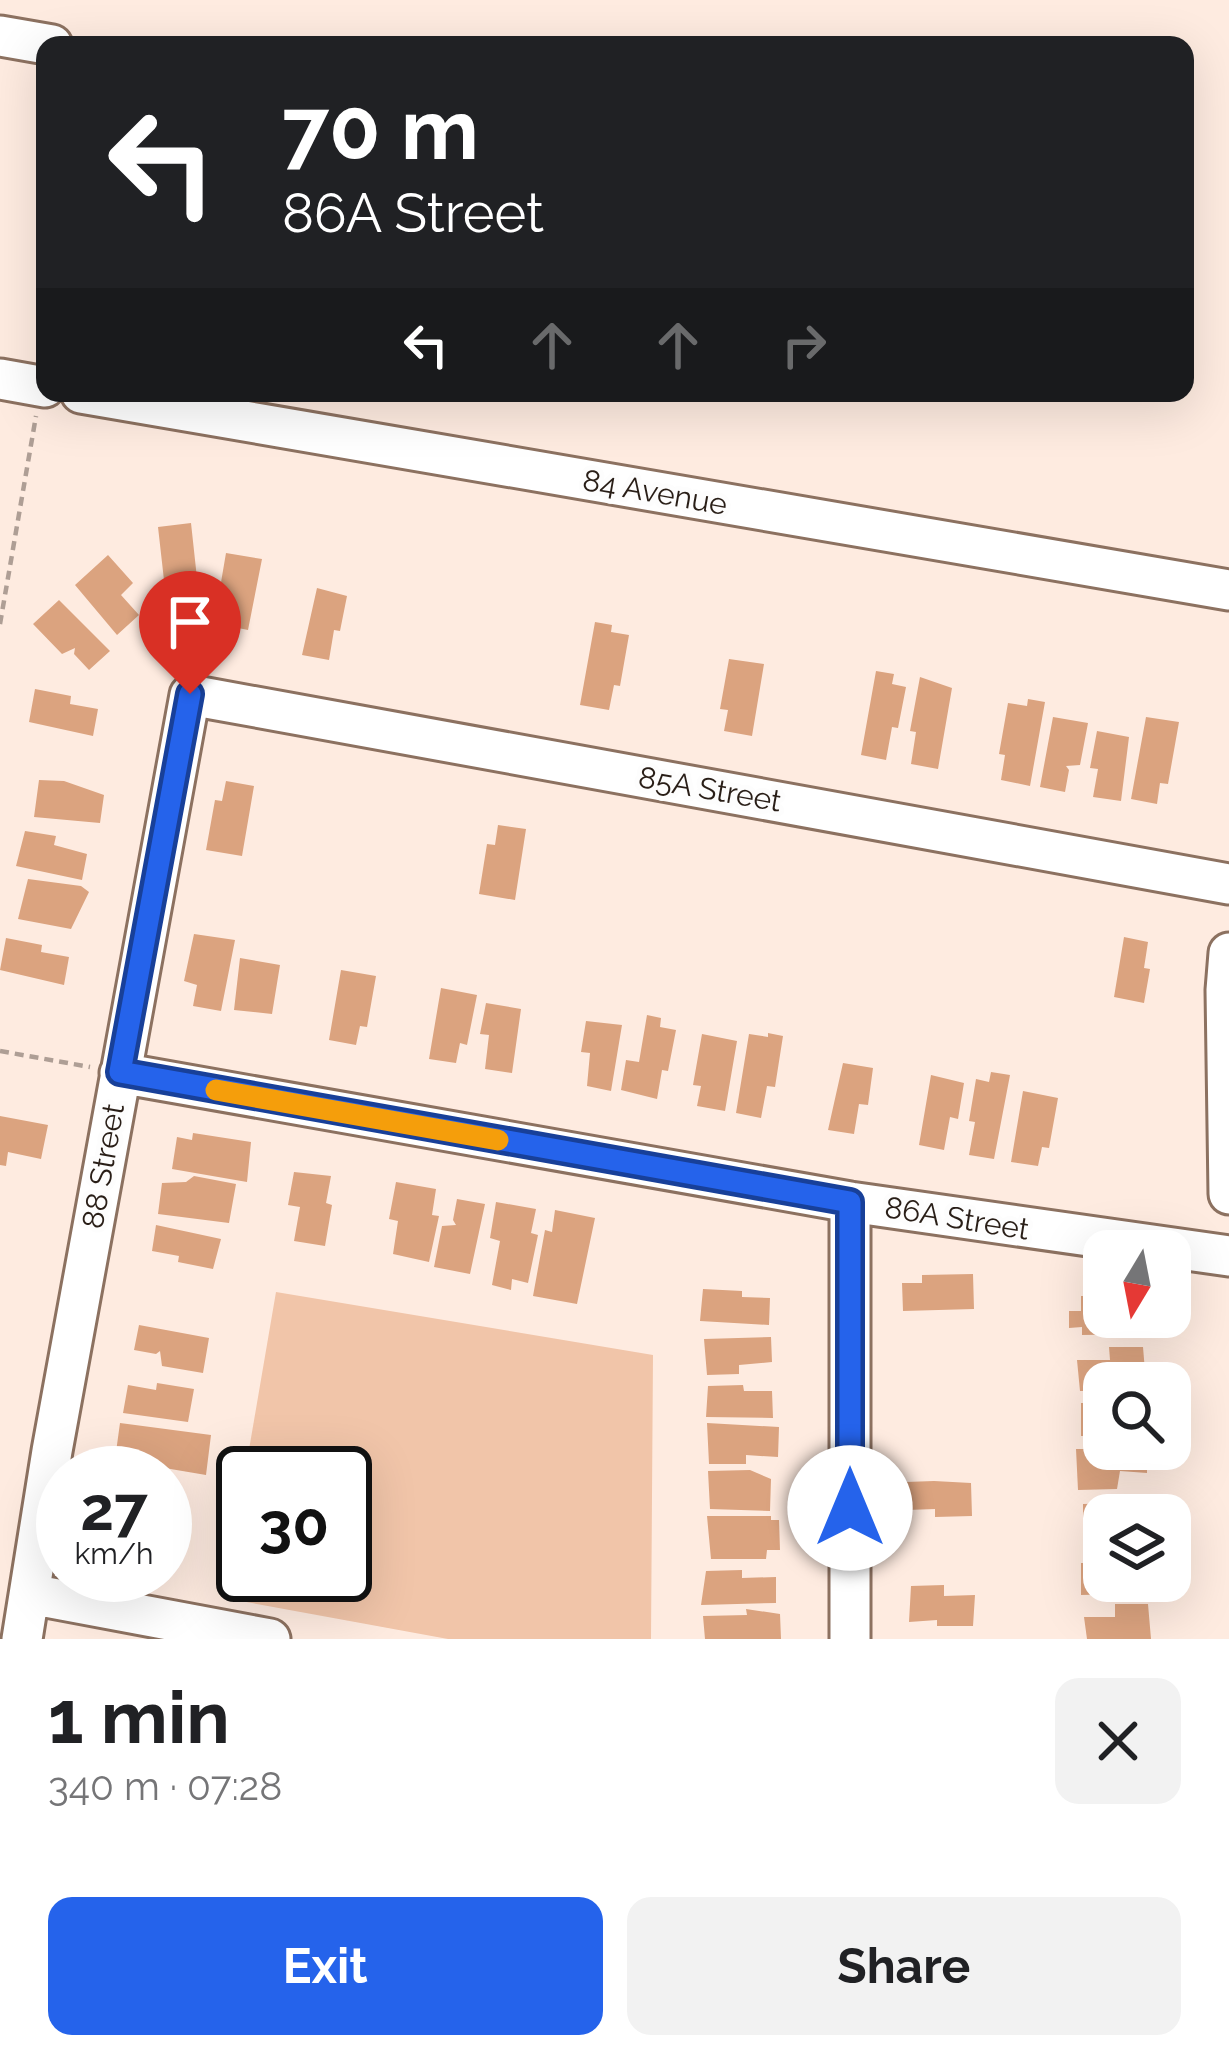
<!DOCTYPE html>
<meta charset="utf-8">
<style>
:root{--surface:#fff;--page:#f2f2f2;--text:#202124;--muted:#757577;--accent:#2563eb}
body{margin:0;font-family:Raleway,sans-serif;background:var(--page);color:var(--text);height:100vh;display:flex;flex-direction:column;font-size:45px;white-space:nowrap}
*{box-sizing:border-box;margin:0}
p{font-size:39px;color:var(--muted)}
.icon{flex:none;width:66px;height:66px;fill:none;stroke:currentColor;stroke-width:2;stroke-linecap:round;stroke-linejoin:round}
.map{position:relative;height:1639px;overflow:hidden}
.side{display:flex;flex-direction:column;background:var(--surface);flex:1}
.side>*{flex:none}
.hud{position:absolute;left:36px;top:36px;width:1158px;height:366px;border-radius:24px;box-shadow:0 12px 48px #0002;background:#202124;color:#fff;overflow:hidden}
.needle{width:78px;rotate:190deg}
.controls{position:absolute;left:1083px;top:1230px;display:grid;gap:24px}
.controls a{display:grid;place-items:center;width:108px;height:108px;border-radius:24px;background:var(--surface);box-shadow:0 12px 48px #0002;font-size:60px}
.speed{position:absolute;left:36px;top:1446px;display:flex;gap:24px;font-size:60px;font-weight:700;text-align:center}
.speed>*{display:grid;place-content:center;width:156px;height:156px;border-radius:50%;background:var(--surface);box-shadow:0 12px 48px #0002;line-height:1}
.speed small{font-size:30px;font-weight:400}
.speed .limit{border:6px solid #111;border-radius:18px;background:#fff;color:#111}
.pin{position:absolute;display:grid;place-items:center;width:102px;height:102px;color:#fff;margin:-123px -51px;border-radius:50% 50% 50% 0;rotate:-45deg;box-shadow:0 0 12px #0007}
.pin .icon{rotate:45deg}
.me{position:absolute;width:132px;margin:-66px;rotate:0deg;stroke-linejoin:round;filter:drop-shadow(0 0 9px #0008)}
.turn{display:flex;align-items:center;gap:42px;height:252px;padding:0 48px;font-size:54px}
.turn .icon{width:156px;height:156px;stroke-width:2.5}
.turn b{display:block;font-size:84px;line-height:102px}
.lanes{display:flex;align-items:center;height:114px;padding:0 48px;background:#0003;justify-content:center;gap:60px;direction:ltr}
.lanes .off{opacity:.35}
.round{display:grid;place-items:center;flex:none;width:126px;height:126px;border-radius:24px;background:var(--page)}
.summary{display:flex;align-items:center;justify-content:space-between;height:204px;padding:0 48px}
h1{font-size:72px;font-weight:700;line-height:90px}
.button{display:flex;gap:24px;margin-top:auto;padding:24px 48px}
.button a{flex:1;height:138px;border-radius:24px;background:var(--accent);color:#fff;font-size:48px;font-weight:700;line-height:138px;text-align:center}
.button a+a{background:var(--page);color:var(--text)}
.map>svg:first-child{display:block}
.green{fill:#f1c5a9}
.building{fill:#dba37f}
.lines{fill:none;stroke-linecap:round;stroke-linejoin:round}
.minor-casing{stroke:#8c7160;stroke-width:45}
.path{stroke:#ae9e95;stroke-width:4.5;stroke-dasharray:9 6;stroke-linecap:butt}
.minor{stroke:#fff;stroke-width:39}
.route-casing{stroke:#184099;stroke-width:30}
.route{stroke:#2563eb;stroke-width:21}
.slow{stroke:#f59e0b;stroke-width:21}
.labels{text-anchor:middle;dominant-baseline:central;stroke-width:10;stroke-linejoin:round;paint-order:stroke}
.street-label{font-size:30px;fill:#291e17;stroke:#fdfdfd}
</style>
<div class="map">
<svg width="1229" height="1639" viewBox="0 0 1229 1639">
<rect width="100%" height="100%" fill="#feebe0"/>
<path class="green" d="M 276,1292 L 653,1355 L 651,1639 L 448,1639 L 224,1598 L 243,1485 L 243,1575 L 345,1575 L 345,1473 L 245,1473 Z"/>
<path class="building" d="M 191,523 L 200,606 L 175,609 L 172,588 L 165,589 L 158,527 Z
M 226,553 L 262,559 L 248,630 L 223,625 L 227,604 L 232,601 L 219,594 Z
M 108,555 L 133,583 L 121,595 L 139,615 L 117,635 L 75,585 Z
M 317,588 L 347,596 L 340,631 L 334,630 L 329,660 L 302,655 Z
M 59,600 L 110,651 L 89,670 L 74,654 L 75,648 L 62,654 L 33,624 Z
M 595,622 L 612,625 L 611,632 L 629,635 L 620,686 L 614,685 L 609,710 L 580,705 Z
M 729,659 L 764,664 L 752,736 L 724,731 L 728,710 L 720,709 Z
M 876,671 L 894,674 L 892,684 L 906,687 L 898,728 L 892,727 L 886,760 L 861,755 Z
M 920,677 L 952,688 L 938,769 L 911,764 L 916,732 L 910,731 Z
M 35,689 L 71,696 L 70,704 L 98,709 L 93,736 L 29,722 Z
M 1028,699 L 1045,702 L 1030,786 L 1001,780 L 1005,755 L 999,754 L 1008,703 L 1027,706 Z
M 1053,717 L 1088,723 L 1080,765 L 1066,766 L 1069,770 L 1065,792 L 1040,787 Z
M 1146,717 L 1179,722 L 1168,784 L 1160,783 L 1157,804 L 1131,799 Z
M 1097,731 L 1129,737 L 1121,801 L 1093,797 L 1098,769 L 1090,768 Z
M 39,780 L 64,781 L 104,795 L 100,823 L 34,817 Z
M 226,781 L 254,786 L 242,856 L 206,850 L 215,800 L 222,801 Z
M 498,825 L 526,829 L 515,900 L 479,894 L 487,844 L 495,845 Z
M 25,831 L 56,836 L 54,845 L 87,854 L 82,880 L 16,866 Z
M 28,879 L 81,886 L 89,892 L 71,929 L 18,919 Z
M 194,934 L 235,940 L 221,1011 L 193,1006 L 197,985 L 184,981 Z
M 1124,937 L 1148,942 L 1144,968 L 1150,969 L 1144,1003 L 1114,997 Z
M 6,938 L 42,945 L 41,952 L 69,957 L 64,985 L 0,970 Z
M 240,958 L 280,965 L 272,1014 L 234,1010 Z
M 341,970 L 376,976 L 367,1027 L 360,1026 L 356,1045 L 329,1040 Z
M 441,988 L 477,995 L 467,1045 L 460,1043 L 456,1063 L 429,1059 Z
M 486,1003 L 521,1009 L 512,1073 L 485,1069 L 489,1035 L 480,1034 Z
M 647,1015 L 661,1018 L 660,1027 L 676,1030 L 668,1071 L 662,1070 L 657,1099 L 621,1090 L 626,1060 L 639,1062 Z
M 586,1021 L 622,1025 L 611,1091 L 587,1086 L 590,1053 L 581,1052 Z
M 768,1033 L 783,1036 L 775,1087 L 767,1086 L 761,1118 L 736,1113 L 749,1034 L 768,1037 Z
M 702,1034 L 737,1041 L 725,1111 L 697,1106 L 701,1086 L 693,1085 Z
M 843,1063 L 873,1068 L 868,1105 L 859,1104 L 854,1134 L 828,1130 Z
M 991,1072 L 1010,1075 L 994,1159 L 969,1155 L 975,1122 L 969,1121 L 976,1079 L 989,1082 Z
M 931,1075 L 964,1083 L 958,1119 L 950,1117 L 944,1150 L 919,1145 Z
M 1023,1091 L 1058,1098 L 1049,1148 L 1042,1147 L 1038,1166 L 1011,1162 Z
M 0,1116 L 48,1125 L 41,1159 L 8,1152 L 6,1166 L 0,1165 Z
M 193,1133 L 251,1142 L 247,1182 L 172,1169 L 177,1137 L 192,1140 Z
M 294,1172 L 331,1176 L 326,1203 L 332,1205 L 325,1246 L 294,1241 L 300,1207 L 288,1205 Z
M 194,1176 L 236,1184 L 229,1223 L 158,1214 L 162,1183 L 186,1182 Z
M 396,1182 L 436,1189 L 432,1215 L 439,1216 L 429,1262 L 393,1254 L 398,1221 L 389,1219 Z
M 457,1199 L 485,1204 L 470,1274 L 434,1267 L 442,1226 L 456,1225 L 453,1220 Z
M 496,1202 L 536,1209 L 531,1233 L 538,1235 L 528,1283 L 512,1279 L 511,1290 L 492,1285 L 500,1241 L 490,1238 Z
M 555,1210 L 595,1218 L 577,1304 L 533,1296 L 545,1230 L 552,1232 Z
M 156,1225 L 221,1239 L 213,1269 L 178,1262 L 179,1256 L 152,1251 Z
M 973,1274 L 974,1309 L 903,1311 L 902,1283 L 922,1283 L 922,1275 Z
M 703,1289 L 742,1291 L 742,1297 L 770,1298 L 769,1325 L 700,1321 Z
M 1081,1296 L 1104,1296 L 1104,1317 L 1144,1317 L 1145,1334 L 1082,1335 L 1082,1327 L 1069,1328 L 1069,1311 L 1081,1311 Z
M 139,1325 L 209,1338 L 203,1373 L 162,1366 L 160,1351 L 156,1354 L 134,1350 Z
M 771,1337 L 772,1362 L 739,1365 L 739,1374 L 707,1375 L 704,1339 Z
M 1109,1347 L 1143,1347 L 1146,1383 L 1104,1383 L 1104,1391 L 1080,1391 L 1077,1360 L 1110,1360 Z
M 157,1383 L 194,1389 L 188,1422 L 123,1413 L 128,1385 L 156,1390 Z
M 743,1385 L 744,1391 L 772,1391 L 773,1418 L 706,1417 L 708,1386 Z
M 1081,1403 L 1104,1403 L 1104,1436 L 1081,1436 Z
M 120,1423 L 211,1435 L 206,1475 L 147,1465 L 146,1458 L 116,1452 Z
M 707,1423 L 779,1427 L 778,1457 L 746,1455 L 746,1464 L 709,1464 Z
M 1076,1449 L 1147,1449 L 1147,1473 L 1120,1471 L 1117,1489 L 1078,1490 Z
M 750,1470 L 771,1479 L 770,1511 L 710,1509 L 708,1471 Z
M 165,1481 L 180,1484 L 174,1517 L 165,1515 Z
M 934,1481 L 971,1483 L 972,1516 L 935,1517 L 935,1509 L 907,1510 L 906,1482 Z
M 1120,1503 L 1120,1511 L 1148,1511 L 1148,1515 L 1104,1515 L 1104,1537 L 1083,1537 L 1083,1504 Z
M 707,1516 L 771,1516 L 771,1520 L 779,1520 L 780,1550 L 767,1550 L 766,1559 L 711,1559 Z
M 1081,1563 L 1104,1563 L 1104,1581 L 1150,1581 L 1150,1587 L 1123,1587 L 1123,1594 L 1081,1595 Z
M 742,1570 L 742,1578 L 776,1577 L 776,1603 L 701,1605 L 706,1571 Z
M 944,1585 L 944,1596 L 975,1595 L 973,1626 L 937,1626 L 937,1620 L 909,1622 L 911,1586 Z
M 1115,1604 L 1148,1604 L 1151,1639 L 1087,1639 L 1084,1617 L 1115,1617 Z
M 746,1609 L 780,1614 L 781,1639 L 705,1639 L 703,1616 L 747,1615 Z"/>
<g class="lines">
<defs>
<path id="minor" d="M 0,36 L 52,45
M 0,379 L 45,387
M 81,393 L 1229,590
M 1229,953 L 1226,990 L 1229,1194
M 120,1073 L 850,1202 L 1229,1256
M 30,1594 L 270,1639
M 22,1639 L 52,1451 L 190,695 L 1229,884
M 850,1639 L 850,1202"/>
</defs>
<use href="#minor" class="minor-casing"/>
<path class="path" d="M 0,624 L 36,416
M 0,1051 L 90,1067"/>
<use href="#minor" class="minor"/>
</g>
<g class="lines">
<defs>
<path id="route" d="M 190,694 L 120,1072 L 850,1202 L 850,1508"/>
</defs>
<use href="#route" class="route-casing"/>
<use href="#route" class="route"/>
<path class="slow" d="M 216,1090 L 498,1140"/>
</g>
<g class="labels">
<g class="street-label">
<text transform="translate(655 492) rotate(10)">84 Avenue</text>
<text transform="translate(710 789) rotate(10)">85A Street</text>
<text transform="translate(103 1166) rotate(-80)">88 Street</text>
<text transform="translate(957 1218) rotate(9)">86A Street</text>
</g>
</g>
</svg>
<div class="controls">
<a><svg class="needle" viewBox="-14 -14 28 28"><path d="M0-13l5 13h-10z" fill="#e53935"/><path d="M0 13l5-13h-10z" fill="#757577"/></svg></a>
<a><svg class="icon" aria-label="search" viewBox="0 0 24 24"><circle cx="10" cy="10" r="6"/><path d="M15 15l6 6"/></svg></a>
<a><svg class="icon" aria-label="layers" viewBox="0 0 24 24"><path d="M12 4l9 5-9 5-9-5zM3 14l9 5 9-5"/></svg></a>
</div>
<div class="speed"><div>27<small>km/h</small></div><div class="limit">30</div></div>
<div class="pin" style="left:190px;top:694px;background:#d93025"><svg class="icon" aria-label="arrive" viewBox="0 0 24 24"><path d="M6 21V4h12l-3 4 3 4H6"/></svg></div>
<svg class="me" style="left:850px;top:1508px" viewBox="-20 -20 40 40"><circle r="19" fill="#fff"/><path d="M0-13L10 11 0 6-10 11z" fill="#2563eb"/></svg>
<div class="hud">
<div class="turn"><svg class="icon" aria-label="left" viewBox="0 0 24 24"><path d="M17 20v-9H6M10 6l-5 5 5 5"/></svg><div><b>70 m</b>86A Street</div></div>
<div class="lanes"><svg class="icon" aria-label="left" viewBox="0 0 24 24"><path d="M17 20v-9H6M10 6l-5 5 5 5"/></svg><svg class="icon off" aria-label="ahead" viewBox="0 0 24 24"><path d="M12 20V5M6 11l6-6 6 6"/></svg><svg class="icon off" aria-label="ahead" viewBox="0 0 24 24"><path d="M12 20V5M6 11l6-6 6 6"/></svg><svg class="icon off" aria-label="right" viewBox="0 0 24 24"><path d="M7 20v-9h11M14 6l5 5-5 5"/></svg></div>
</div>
</div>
<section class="side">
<div class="summary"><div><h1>1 min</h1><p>340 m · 07:28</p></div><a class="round"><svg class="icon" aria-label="close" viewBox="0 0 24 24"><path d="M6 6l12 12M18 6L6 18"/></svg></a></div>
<div class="button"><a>Exit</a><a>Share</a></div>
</section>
